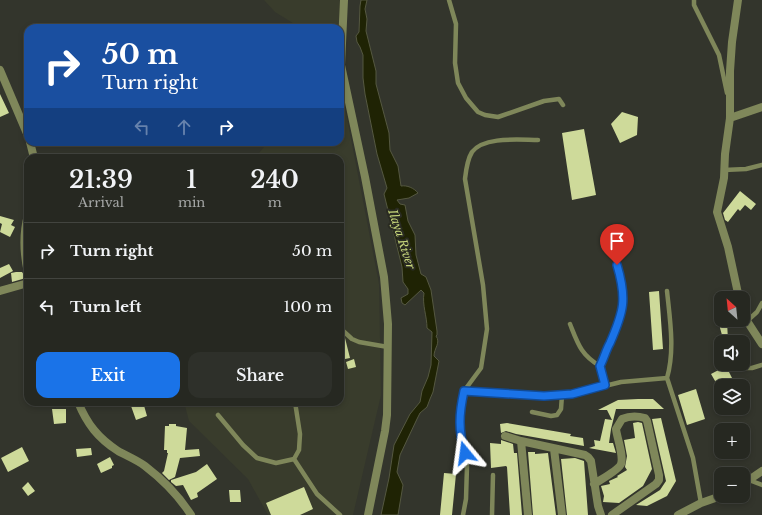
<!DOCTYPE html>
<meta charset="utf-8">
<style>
:root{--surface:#262821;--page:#2e302a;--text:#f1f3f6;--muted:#a4a6a5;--line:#42443f;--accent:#1a73e8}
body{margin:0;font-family:"Libre Baskerville",serif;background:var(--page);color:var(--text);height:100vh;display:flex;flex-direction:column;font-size:15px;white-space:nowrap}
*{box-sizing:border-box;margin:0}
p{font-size:13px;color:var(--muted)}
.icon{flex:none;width:22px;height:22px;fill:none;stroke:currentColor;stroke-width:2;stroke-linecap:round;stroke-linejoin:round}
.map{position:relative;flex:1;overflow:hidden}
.panel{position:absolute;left:24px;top:154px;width:320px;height:252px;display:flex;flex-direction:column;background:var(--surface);border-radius:12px;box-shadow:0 2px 6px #0003,0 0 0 1px var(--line)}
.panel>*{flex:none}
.hud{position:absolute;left:24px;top:24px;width:320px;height:122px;border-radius:12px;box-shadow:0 2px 6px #0003,0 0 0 1px var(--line);background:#1a4fa0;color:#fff;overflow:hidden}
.needle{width:26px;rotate:333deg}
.buttons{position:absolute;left:714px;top:291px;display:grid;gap:8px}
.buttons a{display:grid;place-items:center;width:36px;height:36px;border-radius:8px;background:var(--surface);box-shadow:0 2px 6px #0003,0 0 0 1px var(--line);font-size:20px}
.pin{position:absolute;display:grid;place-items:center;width:34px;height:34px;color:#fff;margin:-41px -17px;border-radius:50% 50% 50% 0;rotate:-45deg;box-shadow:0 0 4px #0007}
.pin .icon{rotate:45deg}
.me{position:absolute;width:44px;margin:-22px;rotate:344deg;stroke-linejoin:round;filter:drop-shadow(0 0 3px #0008)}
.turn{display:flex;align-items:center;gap:14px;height:84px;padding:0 12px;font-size:18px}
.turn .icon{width:52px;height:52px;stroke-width:2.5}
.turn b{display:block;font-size:28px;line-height:34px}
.lanes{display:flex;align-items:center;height:38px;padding:0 12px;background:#0003;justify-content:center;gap:20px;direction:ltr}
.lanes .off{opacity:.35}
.eta{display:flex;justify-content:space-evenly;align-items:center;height:68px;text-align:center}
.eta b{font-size:24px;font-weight:600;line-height:28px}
.cta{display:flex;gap:8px;margin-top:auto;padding:8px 12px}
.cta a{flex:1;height:46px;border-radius:12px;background:var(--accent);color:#fff;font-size:16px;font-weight:600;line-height:46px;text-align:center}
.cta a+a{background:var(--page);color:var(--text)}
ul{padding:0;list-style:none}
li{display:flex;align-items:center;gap:12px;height:56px;padding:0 12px;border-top:1px solid var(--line)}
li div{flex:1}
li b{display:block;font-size:15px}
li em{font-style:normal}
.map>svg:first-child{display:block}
.built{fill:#393c2c}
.water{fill:#1f2304;stroke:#555841}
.building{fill:#ceda9a}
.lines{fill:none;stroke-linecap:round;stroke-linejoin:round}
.service{stroke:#7f875a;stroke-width:4.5}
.minor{stroke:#7f875a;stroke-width:8}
.tertiary{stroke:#7f875a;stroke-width:8}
.route-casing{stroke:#114b97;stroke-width:10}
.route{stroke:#1a73e8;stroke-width:7}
.labels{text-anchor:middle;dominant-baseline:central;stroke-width:4;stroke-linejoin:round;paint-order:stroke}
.water-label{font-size:12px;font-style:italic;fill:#c3d279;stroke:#2a2b22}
</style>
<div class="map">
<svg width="762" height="515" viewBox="0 0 762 515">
<rect width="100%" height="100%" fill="#33352c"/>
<path class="built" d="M 264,0 L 342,0 L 340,28 L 301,28 L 275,12 Z
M 340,82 L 379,284 L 381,395 L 353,515 L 268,515 L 248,479 L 189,421 L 184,402 L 340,402 L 340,158 L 255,158 L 268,142 L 340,142 Z"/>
<path class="water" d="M 361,0 L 367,0 L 365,9 L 367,19 L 366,31 L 376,71 L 376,84 L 389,133 L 390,150 L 398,166 L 401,186 C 407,185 414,188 418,193 L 409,198 L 397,200 L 400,204 L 405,205 L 408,221 L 415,235 L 416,255 L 421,274 L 426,277 L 431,290 L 437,331 L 437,335 L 436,336 C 441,343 434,348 434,356 L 439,361 L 433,392 L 430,399 L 427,407 L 420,413 L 417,419 L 400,455 L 397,472 L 403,485 L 398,515 L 381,515 L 389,478 L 394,445 L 410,414 L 420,402 L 422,391 L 428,377 L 431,365 L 432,332 L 427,328 C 427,316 422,305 424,293 L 421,290 L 405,305 L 402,303 L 401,298 L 408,294 L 408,289 L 403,282 L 402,267 L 384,194 L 387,188 L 377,154 L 365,94 L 363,78 L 363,55 L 360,47 L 357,42 L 356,36 L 359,32 L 360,6 Z"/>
<path class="building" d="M 0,94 L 9,113 L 0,117 Z
M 622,112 L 638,117 L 637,135 L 620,143 L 611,124 Z
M 584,129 L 596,195 L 572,200 L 562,133 Z
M 740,191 L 756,204 L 751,210 L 745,205 L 740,211 L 738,209 L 728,222 L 725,220 L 723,213 Z
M 0,216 L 14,220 L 11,225 L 15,227 L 10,237 L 0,232 L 2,224 L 0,223 Z
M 9,264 L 13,271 L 0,278 L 0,268 Z
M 16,272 L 22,272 L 26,278 L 12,282 L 11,273 Z
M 659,291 L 663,349 L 653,350 L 649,292 Z
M 720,320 L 727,320 L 728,342 L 724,342 L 720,328 Z
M 340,333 L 345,338 L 350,358 L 340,360 Z
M 354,359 L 356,367 L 348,369 L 346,362 Z
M 726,366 L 736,386 L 718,386 L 711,374 Z
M 696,389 L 705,419 L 687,425 L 678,395 Z
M 638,399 L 653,399 L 664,409 L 616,409 L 611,429 L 609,443 L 613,443 L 616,453 L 589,448 L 595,446 L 594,440 L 600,441 L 605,419 L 612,420 L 607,410 L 598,410 L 618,400 Z
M 143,402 L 147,416 L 136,420 L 131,406 Z
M 52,409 L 66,409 L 66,423 L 54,424 Z
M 661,418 L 676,481 L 667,496 L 647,506 L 636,505 L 660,490 L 666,481 L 652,419 Z
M 638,422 L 642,423 L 652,469 L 643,486 L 619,503 L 603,502 L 604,496 L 601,486 L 610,484 L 609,481 L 618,477 L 617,476 L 627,470 L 625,467 L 627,456 L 624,440 L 635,438 L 633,423 Z
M 507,423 L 571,434 L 570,436 L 583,438 L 584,446 L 516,434 L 506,431 L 501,433 L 500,424 Z
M 169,424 L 176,424 L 176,426 L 187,428 L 185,450 L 199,449 L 200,456 L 180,458 L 175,477 L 169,480 L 162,473 L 164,471 L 168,453 L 167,453 L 167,450 L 164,450 L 165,426 L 169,426 Z
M 501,440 L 513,444 L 514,453 L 517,453 L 522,515 L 510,515 L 507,467 L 506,466 L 491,468 L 490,443 L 501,444 Z
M 22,447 L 29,461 L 8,472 L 1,458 Z
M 91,448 L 92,455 L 77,457 L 76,449 Z
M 528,452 L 535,452 L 535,454 L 548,453 L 556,515 L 533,515 Z
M 110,457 L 114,465 L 112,466 L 112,468 L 101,473 L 97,464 Z
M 575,458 L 584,461 L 588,515 L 567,515 L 561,459 Z
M 207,464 L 217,479 L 197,493 L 198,497 L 191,500 L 183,485 L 176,486 L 171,482 L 171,480 L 196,472 Z
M 444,473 L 456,474 L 452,515 L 440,515 Z
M 28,482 L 35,491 L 28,496 L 22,488 Z
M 304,487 L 313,509 L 300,515 L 271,515 L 266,503 Z
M 229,490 L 240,490 L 241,502 L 230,502 Z"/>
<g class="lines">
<path class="service" d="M 449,0 L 456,24 L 455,63 L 458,83 L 466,98 L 478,112 L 485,115 L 498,117 L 544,101 L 559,99 L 563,105
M 694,0 L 694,5 L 719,55 L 727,93
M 724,170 L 746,169 L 762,165
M 667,291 C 670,320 675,350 667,378 L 693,458 L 701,503
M 747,321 L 757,312 L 762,303
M 570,324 C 578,344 581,355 600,366
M 340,328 L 352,339 L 359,342 L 388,347
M 741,368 L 752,368 L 762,365
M 605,385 L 600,366 C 605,358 606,350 610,343 C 612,337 616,331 618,326 C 628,300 621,277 613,252
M 464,391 L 544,396 L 572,394 L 621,382 L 667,378
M 532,412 L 551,416 L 557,415 L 561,409 L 562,395
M 218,415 L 243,445 L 257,458 L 276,463 L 294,459 L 299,450 L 300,434 L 295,402
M 294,459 L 317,494 L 340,515
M 749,480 L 762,485
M 463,515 L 466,499 L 467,466 L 465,453 L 460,433 L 462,403 L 464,391 L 481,368 L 487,329 L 483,285 L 465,179 C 466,170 467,160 472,152 C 484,136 520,140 538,140
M 492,515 L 493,475"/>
<path class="minor" d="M 344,0 L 341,65 L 365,177 L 384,277 L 388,324 L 387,415 L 385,431 L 368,515
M 738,0 L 732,42 L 730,71 L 730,118 L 725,154 L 724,178 L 717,212 L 728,247 L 739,298
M 0,70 L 28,136
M 730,118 L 762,107
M 30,142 L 34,158
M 28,215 C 23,233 24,255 28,273
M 0,291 L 28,283
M 743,311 L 747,321 L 762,344
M 78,402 C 87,424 98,438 118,451 C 127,456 137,460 145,466 C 162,479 179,496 191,515
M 505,436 L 521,441 L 585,455 L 588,457 L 591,461 L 598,506 L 601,515
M 521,441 L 528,515
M 554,449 L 562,515
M 594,484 C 600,480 619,470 621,464 C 624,456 617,438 616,429 L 622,419 C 629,416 638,416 645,418 L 647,421 L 659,475 L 659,480 L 656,484 L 612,515"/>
<path class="tertiary" d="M 743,484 L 762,471
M 678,515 L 701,503 L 721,496"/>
</g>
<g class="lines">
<defs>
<path id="route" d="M 465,453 C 458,430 459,414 464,391 L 544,396 L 572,394 L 605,385 L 600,366 C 604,358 606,350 610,343 C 624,311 627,299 617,265"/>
</defs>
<use href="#route" class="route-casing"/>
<use href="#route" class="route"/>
</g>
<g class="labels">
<g class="water-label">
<text transform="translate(402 239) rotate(72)">Ilaya River</text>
</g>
</g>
</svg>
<div class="buttons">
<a><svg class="needle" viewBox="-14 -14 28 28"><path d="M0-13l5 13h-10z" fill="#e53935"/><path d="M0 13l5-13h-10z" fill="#a4a6a5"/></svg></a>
<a><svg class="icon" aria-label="sound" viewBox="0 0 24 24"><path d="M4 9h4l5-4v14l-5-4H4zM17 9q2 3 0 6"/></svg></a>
<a><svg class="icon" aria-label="layers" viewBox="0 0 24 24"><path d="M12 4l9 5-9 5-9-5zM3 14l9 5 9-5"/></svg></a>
<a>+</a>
<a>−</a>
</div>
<div class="pin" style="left:617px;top:265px;background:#d93025"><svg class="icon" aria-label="arrive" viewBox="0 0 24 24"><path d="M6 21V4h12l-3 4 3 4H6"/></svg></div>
<svg class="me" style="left:465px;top:453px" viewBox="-20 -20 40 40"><path d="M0-17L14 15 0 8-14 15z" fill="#1a73e8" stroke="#fff" stroke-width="4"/></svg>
<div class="hud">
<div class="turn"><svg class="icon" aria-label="right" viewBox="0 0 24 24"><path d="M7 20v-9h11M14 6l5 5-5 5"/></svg><div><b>50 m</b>Turn right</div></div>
<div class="lanes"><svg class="icon off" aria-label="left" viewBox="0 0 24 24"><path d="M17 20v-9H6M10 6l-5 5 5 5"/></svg><svg class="icon off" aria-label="ahead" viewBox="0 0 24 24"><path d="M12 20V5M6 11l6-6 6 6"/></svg><svg class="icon" aria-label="right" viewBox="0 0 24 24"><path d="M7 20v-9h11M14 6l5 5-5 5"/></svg></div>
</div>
<section class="panel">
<div class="eta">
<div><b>21:39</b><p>Arrival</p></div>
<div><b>1</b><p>min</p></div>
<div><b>240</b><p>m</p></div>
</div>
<ul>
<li><svg class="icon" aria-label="right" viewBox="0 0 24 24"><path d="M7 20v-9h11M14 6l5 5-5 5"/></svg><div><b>Turn right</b></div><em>50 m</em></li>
<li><svg class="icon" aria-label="left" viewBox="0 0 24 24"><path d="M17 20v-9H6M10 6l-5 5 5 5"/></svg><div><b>Turn left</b></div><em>100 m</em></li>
</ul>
<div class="cta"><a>Exit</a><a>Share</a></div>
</section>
</div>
